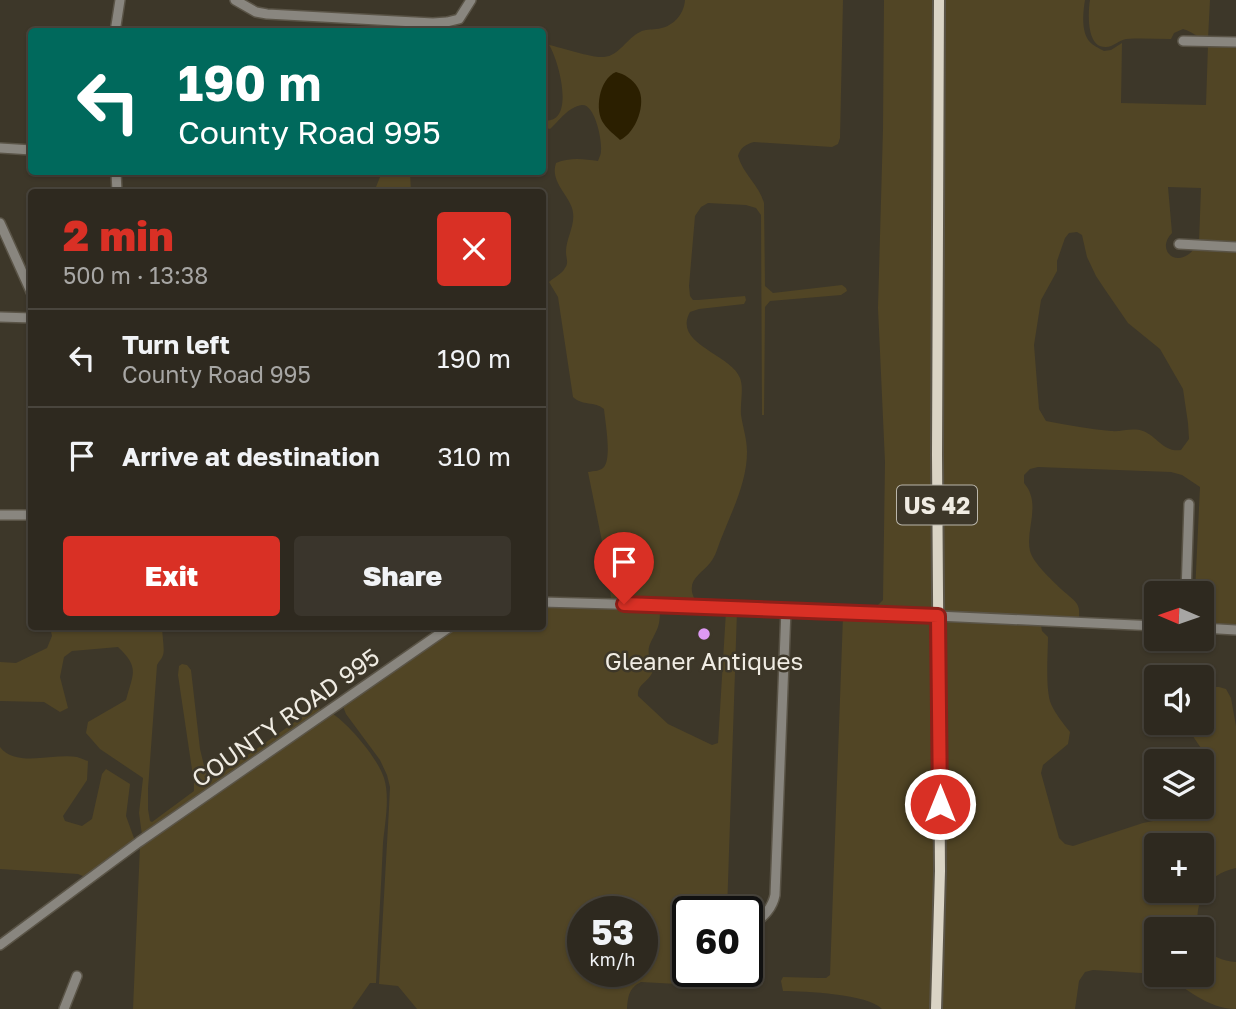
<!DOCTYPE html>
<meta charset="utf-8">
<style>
:root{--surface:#2e291f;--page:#3a352c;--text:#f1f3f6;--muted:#a7a6a4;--line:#49453d;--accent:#d93025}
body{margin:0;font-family:"Golos Text",sans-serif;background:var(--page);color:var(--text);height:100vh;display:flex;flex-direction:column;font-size:26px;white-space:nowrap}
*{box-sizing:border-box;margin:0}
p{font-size:23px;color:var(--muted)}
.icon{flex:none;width:38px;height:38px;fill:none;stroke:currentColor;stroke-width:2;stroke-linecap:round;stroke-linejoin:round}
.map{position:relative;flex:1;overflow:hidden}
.side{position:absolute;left:28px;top:189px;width:518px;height:441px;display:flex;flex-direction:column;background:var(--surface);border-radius:7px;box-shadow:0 2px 5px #0004,0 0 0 2px var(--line)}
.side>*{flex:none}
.top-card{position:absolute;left:28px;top:28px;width:518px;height:147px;border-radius:7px;box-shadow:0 2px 5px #0004,0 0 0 2px var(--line);background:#00695c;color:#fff;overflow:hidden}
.needle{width:46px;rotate:272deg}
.fabs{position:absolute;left:1144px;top:581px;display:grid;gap:14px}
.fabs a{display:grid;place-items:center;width:70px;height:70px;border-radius:7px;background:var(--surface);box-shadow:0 2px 5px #0004,0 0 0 2px var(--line);font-size:35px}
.speed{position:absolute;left:567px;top:896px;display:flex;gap:14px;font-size:35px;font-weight:700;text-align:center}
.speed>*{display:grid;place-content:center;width:91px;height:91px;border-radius:50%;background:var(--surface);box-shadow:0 2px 5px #0004,0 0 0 2px var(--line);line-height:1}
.speed small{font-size:18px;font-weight:400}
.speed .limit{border:4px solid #111;border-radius:10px;background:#fff;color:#111}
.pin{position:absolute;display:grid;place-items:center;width:60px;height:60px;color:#fff;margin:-72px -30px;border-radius:50% 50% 50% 0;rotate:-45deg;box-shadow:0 0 7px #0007}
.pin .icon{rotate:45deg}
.me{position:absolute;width:77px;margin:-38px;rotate:0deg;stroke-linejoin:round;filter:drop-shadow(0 0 5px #0008)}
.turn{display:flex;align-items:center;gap:24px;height:147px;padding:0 35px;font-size:32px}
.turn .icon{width:91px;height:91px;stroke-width:2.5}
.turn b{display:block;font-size:49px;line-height:60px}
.round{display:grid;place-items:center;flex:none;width:74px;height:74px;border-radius:7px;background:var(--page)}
.headline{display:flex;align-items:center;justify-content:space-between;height:119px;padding:0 35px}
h1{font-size:42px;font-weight:800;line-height:52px;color:var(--accent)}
.action{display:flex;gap:14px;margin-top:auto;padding:14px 35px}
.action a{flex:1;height:80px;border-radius:7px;background:var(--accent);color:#fff;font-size:28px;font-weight:800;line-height:80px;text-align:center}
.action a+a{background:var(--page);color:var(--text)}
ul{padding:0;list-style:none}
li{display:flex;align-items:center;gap:21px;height:98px;padding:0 35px;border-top:2px solid var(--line)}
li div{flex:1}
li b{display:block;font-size:26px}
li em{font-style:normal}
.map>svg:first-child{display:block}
.green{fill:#514525;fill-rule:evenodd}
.water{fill:#2b1f00}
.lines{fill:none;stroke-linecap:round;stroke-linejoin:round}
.minor-casing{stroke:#5a5447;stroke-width:12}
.major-casing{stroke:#5a5447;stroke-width:14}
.minor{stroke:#89867f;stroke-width:9}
.major{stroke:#dad4c5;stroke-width:10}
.route-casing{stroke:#8d1f18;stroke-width:18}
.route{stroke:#d93025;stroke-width:12}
.poi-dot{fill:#dd99f3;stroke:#3d3729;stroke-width:2.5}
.labels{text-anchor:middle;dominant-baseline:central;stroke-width:5;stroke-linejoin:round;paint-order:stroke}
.shield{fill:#3d3729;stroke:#bab6ab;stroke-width:2}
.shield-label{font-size:23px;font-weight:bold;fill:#f0ece3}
.poi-label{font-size:24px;fill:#f0ece3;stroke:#3d3729}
.street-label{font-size:24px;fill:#f0ece3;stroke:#3d3729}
</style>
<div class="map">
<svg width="1236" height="1009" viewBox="0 0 1236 1009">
<rect width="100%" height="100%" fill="#3d3729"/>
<path class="green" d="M 685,0 L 843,0 L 840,138 L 838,144 L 832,147 L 754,142 C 746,144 740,148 738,156 C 743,174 759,185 764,203 L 765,286 L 773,293 L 842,285 L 846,288 L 847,291 L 841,295 L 770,301 L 765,307 L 764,415 L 762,415 L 761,215 L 756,208 L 746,205 L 708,203 L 701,207 L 695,216 L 689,286 L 690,296 L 693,300 L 698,300 L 745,296 L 746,300 L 744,304 L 699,309 L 690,312 C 672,344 731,354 740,378 C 744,388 740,403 741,415 C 743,428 747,439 747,452 C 747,482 732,511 721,539 C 718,546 716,556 710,563 C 701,574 686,580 694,598 L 877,606 L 883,600 L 885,462 L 878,308 L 883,129 L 884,0 L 938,0 L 934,612 L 611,599 L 607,566 L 588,472 C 594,471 601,471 604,467 C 612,457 605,421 604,409 C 595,401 582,406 573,397 L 558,297 L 549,282 C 553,278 562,274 565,268 C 569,263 566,258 566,252 C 566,237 577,224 572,208 C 567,193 550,181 556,163 C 570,157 584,159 598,161 C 600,155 601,155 601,150 C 602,140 595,104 582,105 C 568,107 559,121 550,129 L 543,127 L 542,120 C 577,127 559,60 549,45 C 563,48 591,58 604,57 C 619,56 627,38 640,32 C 645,29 651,30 656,29 C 672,28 684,15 685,0 Z
M 940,0 L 1085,0 C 1083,12 1081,31 1089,41 C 1093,46 1099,48 1104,51 L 1111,50 L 1122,43 L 1121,103 L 1206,105 L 1208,45 L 1236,45 L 1236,244 L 1199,242 L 1201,188 L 1168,187 L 1172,233 C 1155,250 1177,270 1194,249 L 1236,250 L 1236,626 L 1202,625 L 1202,593 L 1195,593 L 1200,487 L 1182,475 L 1171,472 L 1038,467 L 1030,469 L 1024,475 L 1024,483 C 1042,504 1025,529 1030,551 C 1033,563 1052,580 1061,589 C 1066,594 1073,598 1077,604 C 1080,609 1079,614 1079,620 L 941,613 ZM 1077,232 L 1082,235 L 1087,257 L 1096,276 L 1106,291 L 1128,323 L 1160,349 L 1183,389 L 1188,423 L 1189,439 L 1181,450 C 1164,453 1158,437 1143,431 C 1132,427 1122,432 1111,431 C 1089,429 1067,425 1046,421 L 1039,409 L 1034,345 L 1041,300 L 1057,271 L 1057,261 L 1065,238 L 1069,233 Z
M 1090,0 L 1210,0 L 1208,39 C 1196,38 1194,32 1183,29 L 1174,33 L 1171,39 C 1156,39 1141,38 1126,39 C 1119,40 1113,47 1106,47 C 1086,48 1088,12 1090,0 Z
M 382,172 L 410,172 L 411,192 L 374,192 Z
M 543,605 L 660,608 C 660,614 660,621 658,627 C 651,645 643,647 654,667 C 651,683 637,682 638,696 L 668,724 L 712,745 L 718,743 L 726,611 L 737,611 L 727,912 L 688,912 L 688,971 L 725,971 L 727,982 L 732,987 L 641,982 C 629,988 628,996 627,1009 L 417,1009 L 398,986 L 379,984 L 389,808 L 390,787 L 387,775 L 380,760 L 346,714 L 342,704 L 440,636 L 458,627 L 542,626 ZM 583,912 L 642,912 L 642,971 L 583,971 Z
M 843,616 L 934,620 L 936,894 L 932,1009 L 882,1009 C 868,994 805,991 783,991 L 781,981 L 783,977 L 820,978 L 826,978 L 830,975 Z
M 941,619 L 1041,625 L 1042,631 L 1048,637 C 1048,654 1045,689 1051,704 C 1056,715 1063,723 1070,732 L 1068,744 L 1043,765 L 1041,773 L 1059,838 L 1065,844 L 1073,846 L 1143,823 L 1173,817 L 1202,807 L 1213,792 L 1214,781 L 1207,757 L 1184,723 L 1202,723 L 1202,687 L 1219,687 L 1226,689 L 1231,698 L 1236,726 L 1236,868 C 1220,872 1212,877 1202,890 L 1202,845 L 1157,845 L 1157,891 L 1202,891 L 1198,910 L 1196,929 L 1157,929 L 1157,974 L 1093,970 L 1085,972 L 1079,981 L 1075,1009 L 940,1009 Z
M 50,627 L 162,627 C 162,633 165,651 163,655 C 162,659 159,661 157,665 L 148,789 L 148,809 L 150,821 L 152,822 L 194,791 L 194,783 L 178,675 L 179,666 L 182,664 L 187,665 L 191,670 L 200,749 L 207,778 L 210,779 L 215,778 L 319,705 L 320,710 L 142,835 L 139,813 L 143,778 L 100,749 L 86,733 L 88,722 L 126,700 C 133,673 140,668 118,647 L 72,651 L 64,657 L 60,677 L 68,708 L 60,712 L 44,702 L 0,701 L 0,662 L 16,663 L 47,648 L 52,636 Z
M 330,712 C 348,723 377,757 384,778 C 390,797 385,823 383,843 C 381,890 378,936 376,983 L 370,983 L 352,1009 L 133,1009 L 140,846 Z
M 0,747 C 16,768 54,753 77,757 C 78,757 87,761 88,761 L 87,780 L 63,816 L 65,821 L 82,826 L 92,819 L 102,774 L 106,769 L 130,784 L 126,816 L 135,841 L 85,877 L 78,874 L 0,869 Z
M 1202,946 C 1212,956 1222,961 1236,962 L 1236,1009 C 1206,1009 1186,986 1161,975 L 1202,975 Z"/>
<path class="water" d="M 616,72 C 624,74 633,79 638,88 C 647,103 636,133 620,140 C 615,135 608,130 604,124 C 594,111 599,79 616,72 Z"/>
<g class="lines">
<defs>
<path id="minor" d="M 235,0 L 256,12 L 267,14 L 433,23 L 447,22 L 459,19 L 471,0
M 115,32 L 120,0
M 1183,41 L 1236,42
M 0,148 L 32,150
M 116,172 L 117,192
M 0,223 L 32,294
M 1179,244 L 1236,247
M 0,317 L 32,318
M 0,515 L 32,515
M 1186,593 L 1189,504
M 542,602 L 786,609 L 1157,626
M 1202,628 L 1236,630
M 752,926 C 762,917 772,910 775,895 L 786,609
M 0,945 L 139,842 L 451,626
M 64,1009 L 77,976"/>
<path id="major" d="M 936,1009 L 940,871 L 937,455 L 939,0"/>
</defs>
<use href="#minor" class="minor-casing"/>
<use href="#major" class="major-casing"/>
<use href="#minor" class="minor"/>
<use href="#major" class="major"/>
</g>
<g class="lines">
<defs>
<path id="route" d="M 624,604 L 938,616 L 940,804"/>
</defs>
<use href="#route" class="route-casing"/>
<use href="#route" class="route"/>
</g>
<circle class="poi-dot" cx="704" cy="634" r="7"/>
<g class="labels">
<rect class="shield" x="897" y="485.5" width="80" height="39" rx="5"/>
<g class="shield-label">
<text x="937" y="505">US 42</text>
</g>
<g class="poi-label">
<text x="704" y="660">Gleaner Antiques</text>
</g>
<g class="street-label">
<text transform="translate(285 717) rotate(-35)">COUNTY ROAD 995</text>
</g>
</g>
</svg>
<div class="fabs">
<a><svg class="needle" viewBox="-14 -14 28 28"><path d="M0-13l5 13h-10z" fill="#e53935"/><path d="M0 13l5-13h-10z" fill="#a7a6a4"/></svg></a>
<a><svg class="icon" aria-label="sound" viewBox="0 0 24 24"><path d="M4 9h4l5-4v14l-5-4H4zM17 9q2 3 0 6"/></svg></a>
<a><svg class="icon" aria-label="layers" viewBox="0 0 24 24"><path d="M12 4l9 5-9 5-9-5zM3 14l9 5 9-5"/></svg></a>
<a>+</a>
<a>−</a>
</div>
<div class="speed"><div>53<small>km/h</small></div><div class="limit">60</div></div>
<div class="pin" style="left:624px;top:604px;background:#d93025"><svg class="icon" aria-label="arrive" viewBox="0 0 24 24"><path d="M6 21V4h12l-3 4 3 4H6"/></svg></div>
<svg class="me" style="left:940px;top:804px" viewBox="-20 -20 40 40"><circle r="17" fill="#d93025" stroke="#fff" stroke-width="3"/><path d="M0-11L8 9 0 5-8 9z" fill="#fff"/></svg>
<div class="top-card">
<div class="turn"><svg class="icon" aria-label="left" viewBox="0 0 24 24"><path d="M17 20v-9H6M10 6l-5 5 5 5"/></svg><div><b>190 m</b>County Road 995</div></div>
</div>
<section class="side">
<div class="headline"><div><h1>2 min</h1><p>500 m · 13:38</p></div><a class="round" style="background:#d93025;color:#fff"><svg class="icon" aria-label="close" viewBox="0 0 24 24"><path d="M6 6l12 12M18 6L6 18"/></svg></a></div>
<ul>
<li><svg class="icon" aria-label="left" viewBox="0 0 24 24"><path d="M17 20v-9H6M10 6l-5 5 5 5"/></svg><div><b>Turn left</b><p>County Road 995</p></div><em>190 m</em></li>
<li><svg class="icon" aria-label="arrive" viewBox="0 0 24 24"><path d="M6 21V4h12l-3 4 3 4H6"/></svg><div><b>Arrive at destination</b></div><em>310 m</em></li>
</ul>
<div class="action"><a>Exit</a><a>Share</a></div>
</section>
</div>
